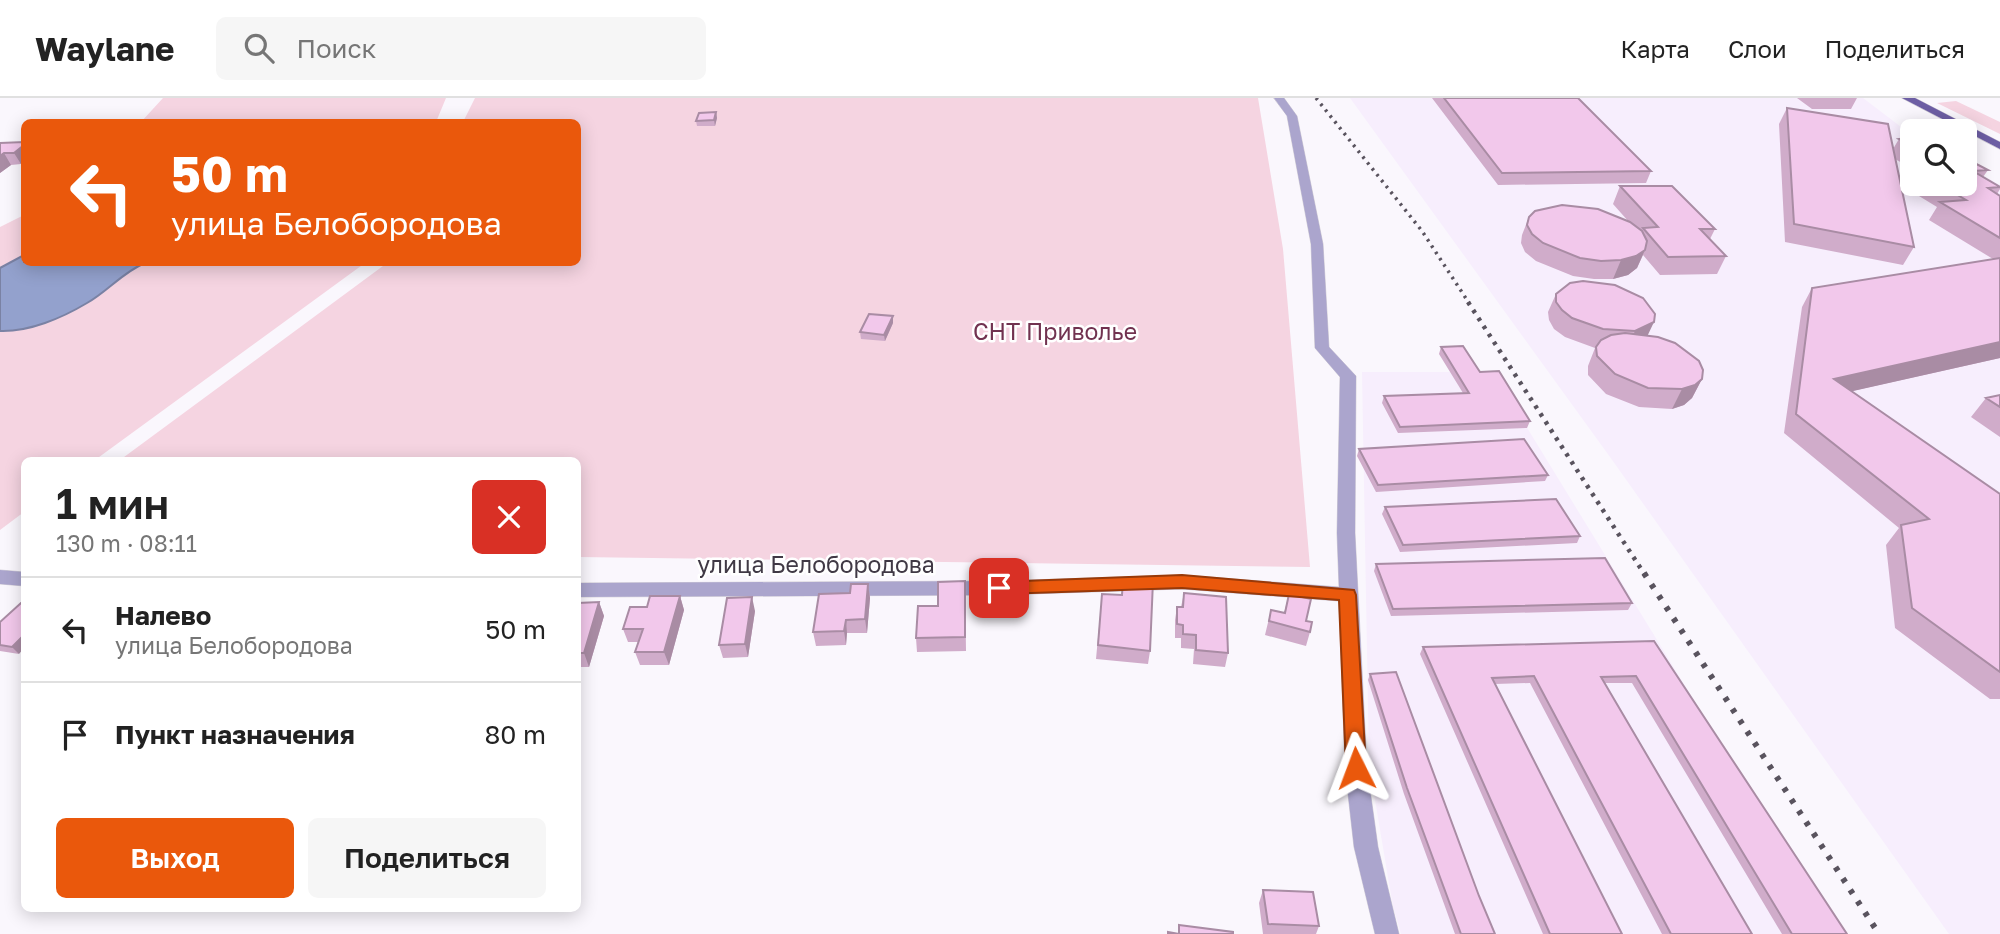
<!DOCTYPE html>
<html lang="ru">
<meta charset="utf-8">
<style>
:root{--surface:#fff;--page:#f6f6f6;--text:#222;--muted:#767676;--line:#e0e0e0;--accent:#ea580c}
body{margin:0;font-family:"Golos Text",sans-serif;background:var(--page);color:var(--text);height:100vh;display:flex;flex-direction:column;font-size:26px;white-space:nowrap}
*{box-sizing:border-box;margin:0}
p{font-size:23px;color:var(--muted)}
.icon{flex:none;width:38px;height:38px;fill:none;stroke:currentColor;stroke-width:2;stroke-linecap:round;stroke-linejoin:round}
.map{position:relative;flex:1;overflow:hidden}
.drawer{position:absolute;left:21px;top:359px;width:560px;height:455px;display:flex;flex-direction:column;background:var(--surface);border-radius:10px;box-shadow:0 4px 18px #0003}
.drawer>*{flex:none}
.banner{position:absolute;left:21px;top:21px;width:560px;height:147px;border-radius:10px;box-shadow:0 4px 18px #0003;background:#ea580c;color:#fff;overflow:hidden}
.fabs{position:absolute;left:1900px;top:21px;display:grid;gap:14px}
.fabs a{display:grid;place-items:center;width:77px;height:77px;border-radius:10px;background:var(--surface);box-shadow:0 4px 18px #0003;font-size:35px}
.pin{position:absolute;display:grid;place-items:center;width:60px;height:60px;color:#fff;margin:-30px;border-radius:14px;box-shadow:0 4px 10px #0006}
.me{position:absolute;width:77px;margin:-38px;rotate:357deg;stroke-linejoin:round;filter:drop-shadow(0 0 5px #0008)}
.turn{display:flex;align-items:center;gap:24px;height:147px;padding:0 35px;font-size:32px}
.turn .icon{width:91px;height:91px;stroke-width:2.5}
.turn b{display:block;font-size:49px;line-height:60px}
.round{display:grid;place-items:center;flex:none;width:74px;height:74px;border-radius:10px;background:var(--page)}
.headline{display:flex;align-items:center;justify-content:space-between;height:119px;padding:0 35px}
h1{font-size:42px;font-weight:600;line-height:52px}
.primary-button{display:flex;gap:14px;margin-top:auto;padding:14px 35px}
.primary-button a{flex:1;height:80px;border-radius:10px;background:var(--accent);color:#fff;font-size:28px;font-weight:600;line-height:80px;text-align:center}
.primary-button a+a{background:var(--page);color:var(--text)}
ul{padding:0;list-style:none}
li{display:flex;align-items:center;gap:21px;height:105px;padding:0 35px;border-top:2px solid var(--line)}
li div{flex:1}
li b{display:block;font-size:26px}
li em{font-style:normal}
header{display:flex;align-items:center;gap:42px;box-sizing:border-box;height:98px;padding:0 35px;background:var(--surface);border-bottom:2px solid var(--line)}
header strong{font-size:33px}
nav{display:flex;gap:38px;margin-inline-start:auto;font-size:24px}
.search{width:490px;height:63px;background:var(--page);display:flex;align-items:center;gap:18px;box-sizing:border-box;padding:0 24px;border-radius:10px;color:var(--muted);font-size:26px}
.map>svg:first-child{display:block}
.built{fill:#f7eefd}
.green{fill:#f5d4e1}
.water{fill:#93a1cd;stroke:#7a82a4;stroke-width:2}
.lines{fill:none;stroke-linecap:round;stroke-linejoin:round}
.minor-casing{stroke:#d5d1d8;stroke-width:1}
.primary-casing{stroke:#d5d1d8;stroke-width:1}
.minor{fill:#aba5cd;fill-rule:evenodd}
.primary{fill:#6d5ea4;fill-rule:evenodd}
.rail-far2{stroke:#59535e;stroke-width:3.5;stroke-dasharray:2.5 5;stroke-linecap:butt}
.rail-far1{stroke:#59535e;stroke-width:4.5;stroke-dasharray:3.5 6;stroke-linecap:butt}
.rail{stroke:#59535e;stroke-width:6;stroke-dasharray:4.5 9;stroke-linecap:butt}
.wall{fill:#d0acca}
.shaded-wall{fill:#a98ca4}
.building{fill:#f2c8eb;stroke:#a98ca4;stroke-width:2}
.route{fill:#ea580c;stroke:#983908;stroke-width:2}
.labels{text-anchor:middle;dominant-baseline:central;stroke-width:5;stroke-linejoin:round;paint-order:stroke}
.park-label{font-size:23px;fill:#713250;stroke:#fff}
.street-label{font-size:23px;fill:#403945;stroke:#fff}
</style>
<header>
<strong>Waylane</strong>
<div class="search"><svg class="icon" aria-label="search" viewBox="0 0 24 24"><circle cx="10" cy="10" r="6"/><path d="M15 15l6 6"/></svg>Поиск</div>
<nav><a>Карта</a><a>Слои</a><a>Поделиться</a></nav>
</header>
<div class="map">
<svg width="2000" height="836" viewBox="0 0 2000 836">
<rect width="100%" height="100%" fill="#faf7fd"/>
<path class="built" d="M 1350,0 L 1863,0 L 1913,38 L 1913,86 L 1965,86 L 1965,67 L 2000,87 L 2000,836 L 1949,836 L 1610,359 Z
M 1362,274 L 1493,274 L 1837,836 L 1401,836 L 1393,809 L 1369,666 Z"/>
<path class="green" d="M 163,0 L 446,0 L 436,24 L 141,24 Z
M 475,0 L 1258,0 L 1283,151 L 1310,469 L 578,459 L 578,362 L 120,362 L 387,165 L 578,164 L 578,24 L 463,24 Z
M 1956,3 L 2000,24 L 2000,36 L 1937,5 Z
M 24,117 L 24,164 L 365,165 L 95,362 L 24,362 L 24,414 L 0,432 L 0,129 Z"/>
<path class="water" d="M 24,157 L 24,164 L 145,165 C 123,174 108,193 87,205 C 62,220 29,234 0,233 L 0,170 Z"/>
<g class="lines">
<defs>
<path id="minor" d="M 1274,0 L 1284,0 L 1297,18 L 1323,146 L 1329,249 L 1356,278 L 1355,435 L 1367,670 L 1378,749 L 1399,836 L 1375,836 L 1354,749 L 1345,670 L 1339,503 L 1182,491 L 999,497 L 578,499 L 578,485 L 999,483 L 1182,477 L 1339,489 L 1337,435 L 1340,279 L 1315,250 L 1311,146 L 1287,18 Z
M 0,472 L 24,474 L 24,488 L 0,486 Z"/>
<path id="primary" d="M 1902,0 L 1915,0 L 2000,44 L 2000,51 Z"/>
</defs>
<use href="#minor" class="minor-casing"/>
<use href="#primary" class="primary-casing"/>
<use href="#minor" class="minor"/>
<use href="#primary" class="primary"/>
<path class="rail-far2" d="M 1316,0 L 1422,133 L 1469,205"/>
<path class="rail-far1" d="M 1468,204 L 1645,477"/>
<path class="rail" d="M 1644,475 L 1879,836"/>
</g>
<path class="wall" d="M 1432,0 L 1578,0 L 1651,73 L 1646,85 L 1498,87 Z
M 1797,0 L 1857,0 L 1851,11 L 1812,11 Z
M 1787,10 L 1893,51 L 1899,41 L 1913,39 L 1913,86 L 1965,86 L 1965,60 L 1988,72 L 1983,79 L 2000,89 L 2000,91 L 1997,96 L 2000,98 L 2000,260 L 1852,293 L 2000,396 L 2000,601 L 1990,601 L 1895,530 L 1886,447 L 1899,430 L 1784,335 L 1802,209 L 1812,190 L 1993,161 L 1929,122 L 1937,109 L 1901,87 L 1911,70 L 1895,61 L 1914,149 L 1903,167 L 1785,144 L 1779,26 Z
M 716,14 L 717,20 L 715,28 L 697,28 L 696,23 Z
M 24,44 L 21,66 L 11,67 L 0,75 L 0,45 Z
M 1620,88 L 1715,131 L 1710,141 L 1726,158 L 1717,176 L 1660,177 L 1643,157 L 1637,170 L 1628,177 L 1613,181 L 1594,181 L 1573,178 L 1536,163 L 1525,154 L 1521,145 L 1522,137 L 1529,119 L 1629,124 L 1613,106 Z
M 1556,196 L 1647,237 L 1702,281 L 1692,300 L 1684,307 L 1672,311 L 1639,309 L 1606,296 L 1588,277 L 1588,268 L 1595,250 L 1565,239 L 1554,231 L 1549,222 L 1548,214 Z
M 893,225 L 885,243 L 861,241 L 860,234 Z
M 1441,249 L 1480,274 L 1530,323 L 1527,330 L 1398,335 L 1382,305 L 1384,298 L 1463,295 L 1439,256 Z
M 2000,297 L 2000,339 L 1971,319 L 1986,300 Z
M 1359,351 L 1548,377 L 1545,383 L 1376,394 L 1357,358 Z
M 1385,409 L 1580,438 L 1577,445 L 1400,454 L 1382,416 Z
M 1376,466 L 1632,505 L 1628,512 L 1391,518 L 1374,473 Z
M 965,483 L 966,553 L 917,554 L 916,540 L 938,508 Z
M 868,486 L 870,500 L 867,535 L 847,535 L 846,547 L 816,548 L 813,534 L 850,495 Z
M 1184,495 L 1228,555 L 1225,569 L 1193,566 L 1194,551 L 1181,550 L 1181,540 L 1175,540 L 1175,522 L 1177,509 L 1181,509 Z
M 1102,496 L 1150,553 L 1148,566 L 1096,561 Z
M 1289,496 L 1306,523 L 1310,534 L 1306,548 L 1265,537 L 1271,512 L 1284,515 Z
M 680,498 L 684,512 L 669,567 L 640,567 L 635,554 L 638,544 L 628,544 L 623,531 L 647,509 Z
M 599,504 L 604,518 L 589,569 L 578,569 L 578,505 Z
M 755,513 L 748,559 L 723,560 L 719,547 Z
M 0,524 L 19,556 L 0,553 Z
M 1654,543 L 1847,836 L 1782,836 L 1632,585 L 1605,585 L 1752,836 L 1662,836 L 1530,585 L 1495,586 L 1622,836 L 1543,836 L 1420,556 L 1423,549 Z
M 1370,576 L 1479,798 L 1495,836 L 1455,836 L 1404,696 L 1368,582 Z
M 1263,792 L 1319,828 L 1316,836 L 1263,836 L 1259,805 Z"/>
<path class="shaded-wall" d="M 716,14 L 717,20 L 715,28 L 714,22 Z
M 24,47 L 24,64 L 21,66 L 14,55 Z
M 4,55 L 11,67 L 0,75 L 0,58 Z
M 1645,152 L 1637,170 L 1628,177 L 1613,181 L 1621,162 Z
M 893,218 L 893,225 L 885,243 L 884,237 Z
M 1654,224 L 1645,243 L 1626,252 L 1635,233 Z
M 2000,244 L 2000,260 L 1822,300 L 1834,281 Z
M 1702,281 L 1692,300 L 1684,307 L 1672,311 L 1682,291 Z
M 868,486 L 870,500 L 867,535 L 865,521 Z
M 680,498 L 684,512 L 669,567 L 664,554 Z
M 752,499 L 755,513 L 748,559 L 745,546 Z
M 599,504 L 604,518 L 589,569 L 584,555 Z
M 846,522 L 847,535 L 846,547 L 844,533 Z
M 24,537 L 24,550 L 19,556 L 12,549 Z"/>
<path class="building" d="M 1444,0 L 1578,0 L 1651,73 L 1502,75 Z
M 1787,10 L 1888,26 L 1914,149 L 1794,126 Z
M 716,14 L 714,22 L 696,23 L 699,15 Z
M 1913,39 L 1913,48 L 1899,41 Z
M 24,44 L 24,47 L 14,55 L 4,55 L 0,58 L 0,45 Z
M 1965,60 L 1988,72 L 1973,73 L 2000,89 L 1988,90 L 2000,98 L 2000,140 L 1940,104 L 1966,102 L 1939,86 L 1965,86 Z
M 1620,88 L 1672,88 L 1715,131 L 1700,131 L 1726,158 L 1668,159 L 1643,130 L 1658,129 Z
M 1562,107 L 1598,111 L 1630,124 L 1642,133 L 1647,143 L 1645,152 L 1636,158 L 1621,162 L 1601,163 L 1580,160 L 1543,145 L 1532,136 L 1527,127 L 1529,119 L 1535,113 Z
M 2000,160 L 2000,244 L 1834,281 L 2000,396 L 2000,574 L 1912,510 L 1901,427 L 1929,421 L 1796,316 L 1812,190 Z
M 1583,183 L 1615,187 L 1643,200 L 1655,216 L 1654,224 L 1635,233 L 1603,231 L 1572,220 L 1562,212 L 1556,204 L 1556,196 L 1570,185 Z
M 869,216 L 893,218 L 884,237 L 860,234 Z
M 1625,235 L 1658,239 L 1675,245 L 1699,263 L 1703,272 L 1702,281 L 1695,287 L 1682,291 L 1648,290 L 1615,276 L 1597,258 L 1596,249 L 1601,242 L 1611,237 Z
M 1463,248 L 1480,274 L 1499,273 L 1530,323 L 1400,329 L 1384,298 L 1469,295 L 1441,249 Z
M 2000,297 L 2000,309 L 1986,300 Z
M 1524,341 L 1548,377 L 1378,387 L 1359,351 Z
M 1556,401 L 1580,438 L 1403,447 L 1385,409 Z
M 1605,460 L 1632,505 L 1393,511 L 1376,466 Z
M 1123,481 L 1153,483 L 1150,553 L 1098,547 L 1102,496 L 1122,497 Z
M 965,483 L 965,539 L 916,540 L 918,508 L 938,508 L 938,484 Z
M 851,486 L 868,486 L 865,521 L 846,522 L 844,533 L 813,534 L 819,496 L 850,495 Z
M 1184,495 L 1226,499 L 1228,555 L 1196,552 L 1196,537 L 1183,536 L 1183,527 L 1177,526 L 1177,509 L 1183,509 Z
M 1289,496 L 1311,501 L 1306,523 L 1312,524 L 1310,534 L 1269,523 L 1271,512 L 1285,515 Z
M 650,498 L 680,498 L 664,554 L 635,554 L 643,531 L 623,531 L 630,509 L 647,509 Z
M 752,499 L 745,546 L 719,547 L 727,500 Z
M 599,504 L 584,555 L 578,555 L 578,505 Z
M 21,505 L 24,505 L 24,537 L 12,549 L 0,547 L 0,524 Z
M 1654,543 L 1847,836 L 1792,836 L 1636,578 L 1601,579 L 1752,836 L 1671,836 L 1534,578 L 1492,580 L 1622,836 L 1550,836 L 1423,549 Z
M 1396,574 L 1479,798 L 1495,836 L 1461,836 L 1407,690 L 1370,576 Z
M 1263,792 L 1313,794 L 1319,828 L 1268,826 Z
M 1179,827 L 1233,834 L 1233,836 L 1168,836 L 1168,834 L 1179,836 Z"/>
<path class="route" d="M 1182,477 L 1354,492 L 1356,497 L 1366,670 L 1363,675 L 1356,678 L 1349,675 L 1346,670 L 1339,502 L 1182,490 L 999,496 L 991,490 L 999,484 Z"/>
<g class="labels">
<g class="park-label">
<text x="1055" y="233">СНТ Приволье</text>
</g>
<g class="street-label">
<text x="816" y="466">улица Белобородова</text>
</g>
</g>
</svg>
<div class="fabs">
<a><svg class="icon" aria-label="search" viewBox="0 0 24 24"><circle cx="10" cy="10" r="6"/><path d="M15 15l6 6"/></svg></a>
</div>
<div class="pin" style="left:999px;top:490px;background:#d93025"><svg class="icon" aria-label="arrive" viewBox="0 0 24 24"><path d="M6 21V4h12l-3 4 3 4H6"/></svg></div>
<svg class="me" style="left:1356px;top:670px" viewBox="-20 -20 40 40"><path d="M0-17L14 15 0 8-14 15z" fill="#ea580c" stroke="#fff" stroke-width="4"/></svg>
<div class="banner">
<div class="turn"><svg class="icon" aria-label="left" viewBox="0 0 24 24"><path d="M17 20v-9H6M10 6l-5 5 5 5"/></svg><div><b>50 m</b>улица Белобородова</div></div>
</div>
<section class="drawer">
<div class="headline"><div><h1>1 мин</h1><p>130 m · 08:11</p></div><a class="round" style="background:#d93025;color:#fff"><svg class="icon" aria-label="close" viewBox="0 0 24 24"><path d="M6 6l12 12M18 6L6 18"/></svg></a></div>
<ul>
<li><svg class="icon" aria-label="left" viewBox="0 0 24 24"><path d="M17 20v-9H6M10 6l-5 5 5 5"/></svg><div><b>Налево</b><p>улица Белобородова</p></div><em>50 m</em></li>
<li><svg class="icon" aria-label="arrive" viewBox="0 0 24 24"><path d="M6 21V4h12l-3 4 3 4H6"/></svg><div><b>Пункт назначения</b></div><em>80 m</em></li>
</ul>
<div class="primary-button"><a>Выход</a><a>Поделиться</a></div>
</section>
</div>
